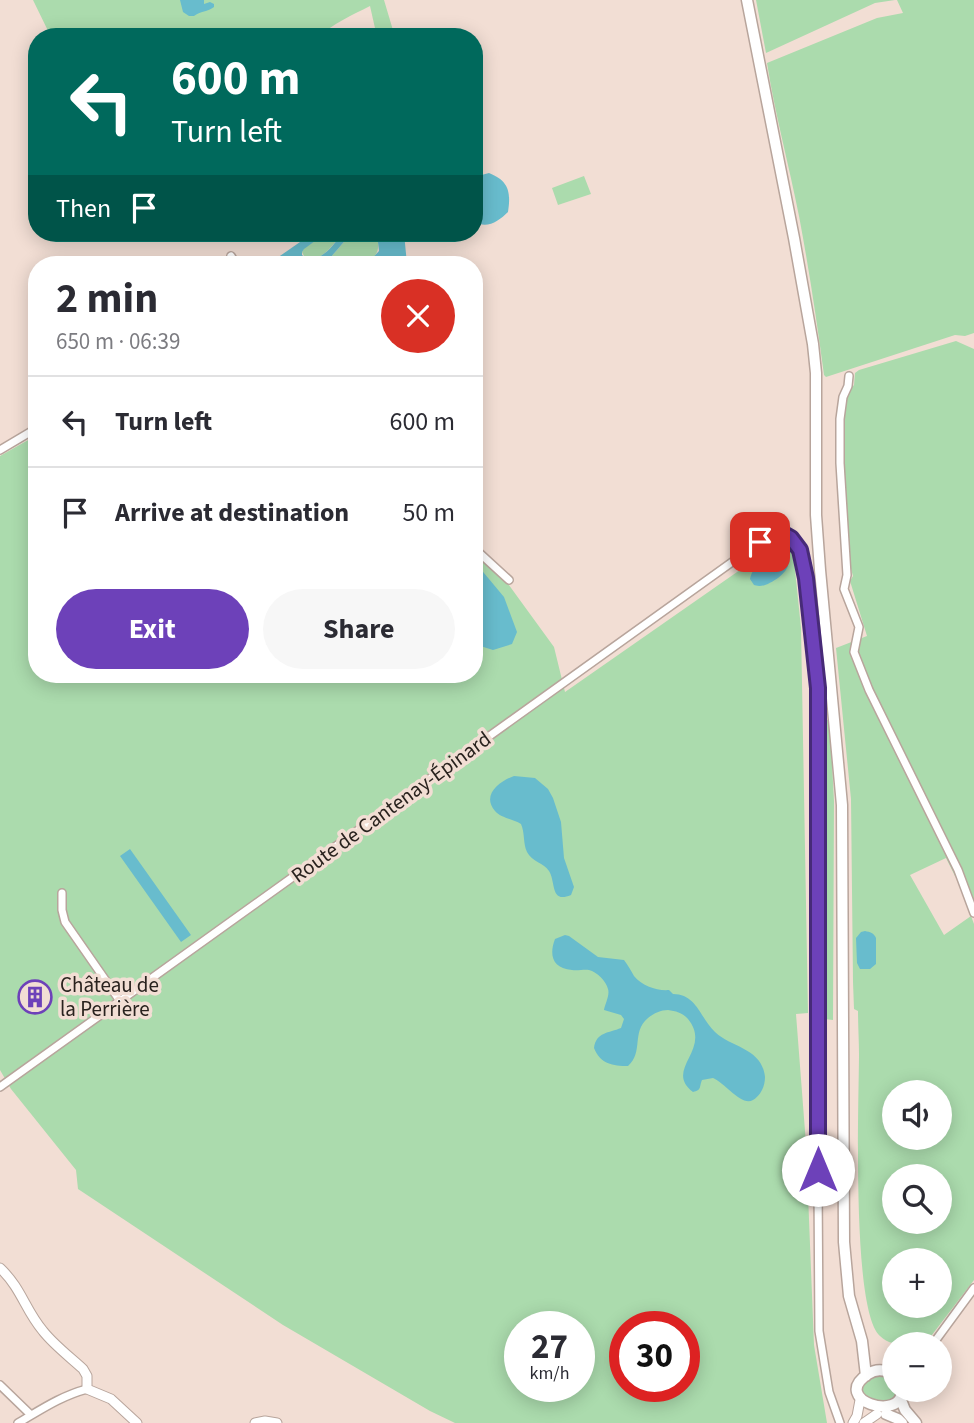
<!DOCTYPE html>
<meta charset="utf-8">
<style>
:root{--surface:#fff;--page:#f7f7f7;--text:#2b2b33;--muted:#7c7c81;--line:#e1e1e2;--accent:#6d41b9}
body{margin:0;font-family:"Source Sans 3",sans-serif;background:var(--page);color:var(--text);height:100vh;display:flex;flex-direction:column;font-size:26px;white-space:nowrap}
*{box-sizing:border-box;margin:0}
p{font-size:23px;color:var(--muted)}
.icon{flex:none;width:38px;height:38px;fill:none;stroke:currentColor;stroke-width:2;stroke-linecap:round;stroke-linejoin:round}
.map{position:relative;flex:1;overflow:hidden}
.details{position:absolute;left:28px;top:256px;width:455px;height:427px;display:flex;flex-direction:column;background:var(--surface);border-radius:28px;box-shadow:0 4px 18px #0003}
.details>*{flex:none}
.hud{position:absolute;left:28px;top:28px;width:455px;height:214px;border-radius:28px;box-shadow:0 4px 18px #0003;background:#00695c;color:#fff;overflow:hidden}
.controls{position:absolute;left:882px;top:1080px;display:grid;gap:14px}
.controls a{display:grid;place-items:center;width:70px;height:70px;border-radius:50%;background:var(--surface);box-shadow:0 4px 18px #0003;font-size:35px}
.speed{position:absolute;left:504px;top:1311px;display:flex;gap:14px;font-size:35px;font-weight:700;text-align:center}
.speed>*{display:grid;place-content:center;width:91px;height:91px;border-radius:50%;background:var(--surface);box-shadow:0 4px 18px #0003;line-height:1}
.speed small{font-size:18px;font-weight:400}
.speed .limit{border:10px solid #d22;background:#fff;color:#111}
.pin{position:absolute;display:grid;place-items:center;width:60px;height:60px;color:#fff;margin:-30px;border-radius:14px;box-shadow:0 4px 10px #0006}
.me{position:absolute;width:77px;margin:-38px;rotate:0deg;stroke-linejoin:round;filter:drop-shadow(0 0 5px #0008)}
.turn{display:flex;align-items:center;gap:24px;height:147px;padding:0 28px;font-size:32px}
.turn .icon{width:91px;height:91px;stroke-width:2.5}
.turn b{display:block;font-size:49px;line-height:60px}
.then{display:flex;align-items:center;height:66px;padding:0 28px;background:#0003;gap:14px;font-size:26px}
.round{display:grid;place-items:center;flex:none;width:74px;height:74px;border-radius:37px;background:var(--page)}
.overview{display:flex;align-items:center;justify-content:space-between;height:119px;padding:0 28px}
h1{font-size:42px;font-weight:700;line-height:52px}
.action{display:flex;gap:14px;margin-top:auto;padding:14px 28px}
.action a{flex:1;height:80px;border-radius:42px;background:var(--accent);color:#fff;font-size:28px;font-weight:700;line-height:80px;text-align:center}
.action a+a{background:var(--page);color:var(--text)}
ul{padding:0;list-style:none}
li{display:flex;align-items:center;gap:21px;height:91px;padding:0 28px;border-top:2px solid var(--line)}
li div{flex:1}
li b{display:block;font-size:26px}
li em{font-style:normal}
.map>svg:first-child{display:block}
.green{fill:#abdbad;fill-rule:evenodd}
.water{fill:#68bccd}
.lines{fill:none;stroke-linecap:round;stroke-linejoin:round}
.minor-casing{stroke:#b8a59c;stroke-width:10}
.tertiary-casing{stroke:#b8a59c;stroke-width:11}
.secondary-casing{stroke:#b8a59c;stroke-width:13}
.minor{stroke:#fff;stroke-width:7}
.tertiary{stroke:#fff;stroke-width:9}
.secondary{stroke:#fff;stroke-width:10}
.route-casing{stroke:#472a78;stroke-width:18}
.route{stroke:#6d41b9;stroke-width:12}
.labels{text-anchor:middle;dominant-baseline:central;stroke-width:7;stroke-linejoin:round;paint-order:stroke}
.street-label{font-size:21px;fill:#29221e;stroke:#f2ded4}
.poi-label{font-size:21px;fill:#29221e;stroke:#f2ded4;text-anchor:start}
</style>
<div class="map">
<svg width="974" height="1423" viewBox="0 0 974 1423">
<rect width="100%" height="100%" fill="#f2ded4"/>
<path class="green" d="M 33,0 L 384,0 L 395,37 L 377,37 L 370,6 C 352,15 333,24 318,37 L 51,37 Z
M 756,0 L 895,0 L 875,3 L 766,53 Z
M 897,0 L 974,0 L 974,333 L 965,336 L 955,335 L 826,377 L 824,375 C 817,322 809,269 799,216 C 789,165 775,114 767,63 L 877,18 L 903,13 Z
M 584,176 L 591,194 L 558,205 L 552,188 Z
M 326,233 L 343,233 C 333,244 321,264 305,258 L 302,252 L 304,248 Z
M 353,233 L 377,233 C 379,250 380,252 367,264 L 323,264 C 335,255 342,242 353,233 Z
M 956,341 L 974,349 L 974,907 L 961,875 L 955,876 L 946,858 L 910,875 L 944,935 L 971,916 L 974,924 L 974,1280 L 925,1344 C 908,1344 893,1348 880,1336 C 851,1310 859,1101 859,1054 C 859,1040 858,1026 858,1011 L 854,1009 L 853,982 L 851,799 L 836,648 L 867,636 L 850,581 L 853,576 L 848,558 L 842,463 L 843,409 L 848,392 L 854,385 L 855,373 L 859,370 ZM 894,1092 L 940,1092 L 940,1138 L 894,1138 ZM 894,1176 L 940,1176 L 940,1222 L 894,1222 ZM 894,1260 L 940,1260 L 940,1306 L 894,1306 Z
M 37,435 L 37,674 L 474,674 L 474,548 L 495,566 L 554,647 L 565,692 L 760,556 L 782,545 L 789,547 L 794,560 L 801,628 L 808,1013 L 796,1014 L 806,1144 L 814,1345 L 827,1423 L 455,1423 L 430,1411 L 283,1325 L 78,1189 L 76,1170 L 11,1089 L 0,1070 L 0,456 ZM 520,1326 L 579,1326 L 579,1386 L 520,1386 ZM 625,1326 L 684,1326 L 684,1386 L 625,1386 Z
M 822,720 L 828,720 L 830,725 L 834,801 L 833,1020 L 824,1019 L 821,898 Z
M 882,1375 C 890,1379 894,1380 894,1390 L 897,1390 L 897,1395 L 876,1409 L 862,1392 C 864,1380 871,1377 882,1375 Z"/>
<path class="water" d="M 180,0 L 204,0 L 204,4 L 210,2 L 214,4 L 214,7 C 208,12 200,11 194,16 L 189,16 L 183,12 Z
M 489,173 C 509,181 511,192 508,212 C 499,221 486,230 474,221 L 474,177 Z
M 313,233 L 326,233 L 304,249 L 302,252 L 302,255 L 308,260 C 324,259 333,245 343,233 L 353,233 C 342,242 335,255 323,264 L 273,264 L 277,258 Z
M 377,233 L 404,233 L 407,264 L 367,264 L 379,251 Z
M 779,553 C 805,563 770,587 759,586 C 757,586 755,585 754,585 L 750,579 C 752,566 768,557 779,553 Z
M 479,567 L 504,597 L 517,632 L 512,644 L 493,650 L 474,644 L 474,569 Z
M 514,776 L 535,778 L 548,789 L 553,798 L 561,822 L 564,858 L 574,887 L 571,895 C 550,904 556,882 549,871 C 544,863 532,862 527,852 C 523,844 525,833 521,824 C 513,819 501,818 495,811 C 481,795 500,781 514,776 Z
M 130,849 L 191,935 L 181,942 L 120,856 Z
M 865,931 C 870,932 874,933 876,938 L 876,964 L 870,969 L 860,969 L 857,963 L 856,938 L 861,932 Z
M 565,935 L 569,936 L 598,957 L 624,960 C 628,965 631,971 634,976 C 642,986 657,991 669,990 L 673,994 C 697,994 700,1018 715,1032 C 732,1048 762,1048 765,1077 C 765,1086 761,1095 753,1100 C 742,1107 725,1083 713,1078 L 702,1080 C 699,1087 702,1090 693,1092 C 663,1069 713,1050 688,1019 C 683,1013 676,1011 668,1010 C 661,1010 654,1013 648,1018 C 631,1032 644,1052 628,1066 C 613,1066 600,1064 594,1048 C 596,1032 609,1033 621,1028 L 624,1019 L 621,1015 L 604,1010 C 605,1004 610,995 608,989 C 606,981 597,972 589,970 C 584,969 578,971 572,970 C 552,968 549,955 555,939 Z"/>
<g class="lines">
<defs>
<path id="minor" d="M 231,256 L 236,264
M 849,376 L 848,386 L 843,397 L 840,419 L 840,463 L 847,575 L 844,589 L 859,627 L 854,652 L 869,690 L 958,870 L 974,913
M 0,450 L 37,428
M 474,548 L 509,580
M 62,893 L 62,910 L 65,922 L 120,1001
M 0,1087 L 760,542 L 769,536 L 784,534 L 791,538 L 800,550 L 806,578 L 818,688 L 817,1037 L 819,1331 L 829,1392 L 840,1423
M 933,1344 L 974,1288
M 0,1385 L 31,1415
M 18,1423 C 42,1409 61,1396 87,1389"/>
<path id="tertiary" d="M 0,1268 C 22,1289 25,1310 43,1331 C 54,1345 70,1357 83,1369 L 87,1376 L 87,1389 L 111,1399 L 137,1423
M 255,1423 L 265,1421 L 277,1423
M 853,1423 L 857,1416 L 860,1400
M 864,1423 L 877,1414"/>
<path id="secondary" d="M 747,0 L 794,238 L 813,344 L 816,373 L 816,515 L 820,570 L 842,805 L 844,1242 L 849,1296 L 862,1341 L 866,1376
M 894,1375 C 886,1370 877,1368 868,1374 C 829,1400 903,1423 902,1390
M 901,1400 L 905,1410 L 916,1423
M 886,1414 L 898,1419 L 902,1423"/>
</defs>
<use href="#minor" class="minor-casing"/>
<use href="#tertiary" class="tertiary-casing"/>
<use href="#secondary" class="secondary-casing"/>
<use href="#minor" class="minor"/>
<use href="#tertiary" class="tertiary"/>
<use href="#secondary" class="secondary"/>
</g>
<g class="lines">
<defs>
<path id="route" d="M 760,542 L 769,536 L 784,534 L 791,538 L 800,550 L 806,578 L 818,688 L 818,1170"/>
</defs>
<use href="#route" class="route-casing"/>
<use href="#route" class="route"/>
</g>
<defs>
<symbol id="building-ring" viewBox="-11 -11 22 22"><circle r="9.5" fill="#f2ded4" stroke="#6d41b9" stroke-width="1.5"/><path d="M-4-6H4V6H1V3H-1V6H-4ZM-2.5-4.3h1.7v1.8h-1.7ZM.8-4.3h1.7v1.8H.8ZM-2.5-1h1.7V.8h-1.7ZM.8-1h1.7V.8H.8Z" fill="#6d41b9"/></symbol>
</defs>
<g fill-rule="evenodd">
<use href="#building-ring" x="16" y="978" width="38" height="38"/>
</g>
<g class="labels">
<g class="street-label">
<text transform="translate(391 807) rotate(-36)">Route de Cantenay-Épinard</text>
</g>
<g class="poi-label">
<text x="60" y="985">Château de<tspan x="60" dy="24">la Perrière</tspan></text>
</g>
</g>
</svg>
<div class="controls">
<a><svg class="icon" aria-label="sound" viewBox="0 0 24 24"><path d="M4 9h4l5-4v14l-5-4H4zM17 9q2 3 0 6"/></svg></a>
<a><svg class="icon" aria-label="search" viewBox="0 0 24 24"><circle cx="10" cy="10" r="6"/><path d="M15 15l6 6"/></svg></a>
<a>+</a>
<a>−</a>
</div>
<div class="speed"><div>27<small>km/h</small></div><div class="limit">30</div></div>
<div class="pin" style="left:760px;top:542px;background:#d93025"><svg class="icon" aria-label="arrive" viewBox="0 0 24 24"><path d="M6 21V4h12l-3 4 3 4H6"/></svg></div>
<svg class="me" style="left:818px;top:1170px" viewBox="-20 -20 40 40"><circle r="19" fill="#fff"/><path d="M0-13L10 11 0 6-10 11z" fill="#6d41b9"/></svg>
<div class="hud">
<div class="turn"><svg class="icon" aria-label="left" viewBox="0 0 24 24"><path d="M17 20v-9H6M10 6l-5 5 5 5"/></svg><div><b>600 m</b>Turn left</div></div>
<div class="then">Then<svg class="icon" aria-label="arrive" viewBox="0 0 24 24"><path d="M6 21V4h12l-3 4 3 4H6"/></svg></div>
</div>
<section class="details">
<div class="overview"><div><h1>2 min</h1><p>650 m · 06:39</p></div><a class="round" style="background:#d93025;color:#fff"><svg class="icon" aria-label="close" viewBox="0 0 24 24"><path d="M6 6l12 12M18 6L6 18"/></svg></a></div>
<ul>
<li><svg class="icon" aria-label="left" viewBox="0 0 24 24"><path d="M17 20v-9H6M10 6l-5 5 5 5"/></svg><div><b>Turn left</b></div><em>600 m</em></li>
<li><svg class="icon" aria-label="arrive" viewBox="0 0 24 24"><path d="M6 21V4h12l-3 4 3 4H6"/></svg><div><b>Arrive at destination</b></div><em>50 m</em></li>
</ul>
<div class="action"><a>Exit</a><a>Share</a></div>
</section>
</div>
